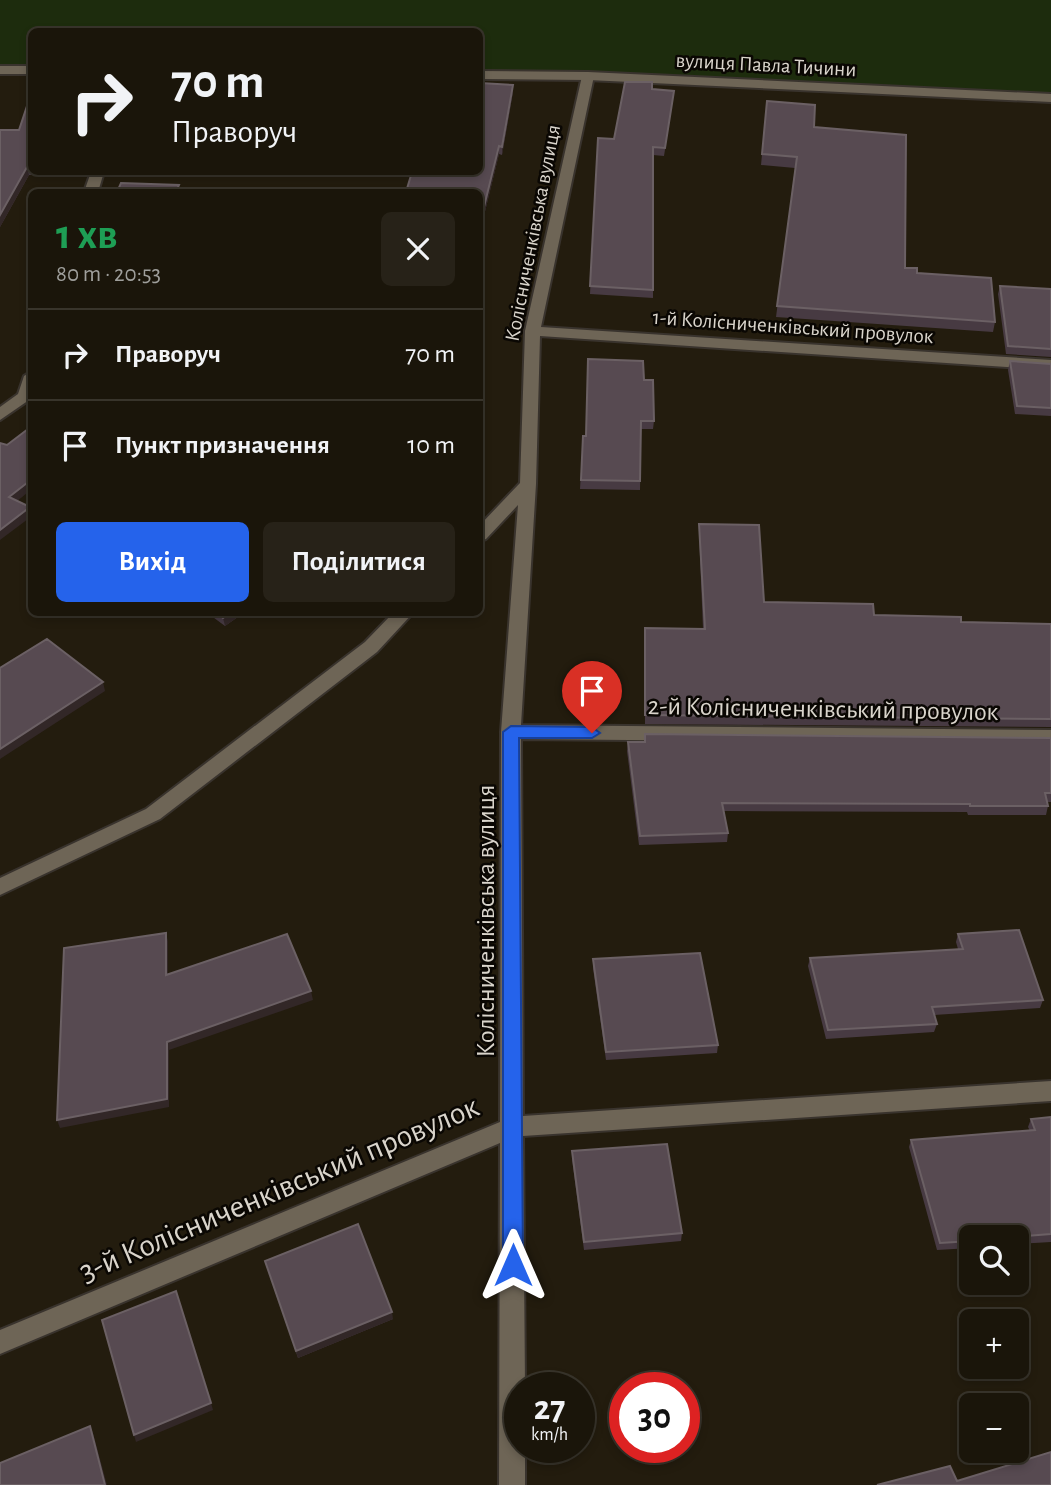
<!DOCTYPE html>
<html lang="uk">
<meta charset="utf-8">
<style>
:root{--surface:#1a150a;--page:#272218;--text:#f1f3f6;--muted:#9f9f9c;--line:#38342b;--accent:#2563eb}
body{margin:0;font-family:"Alegreya Sans",sans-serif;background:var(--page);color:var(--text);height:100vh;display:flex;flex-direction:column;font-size:26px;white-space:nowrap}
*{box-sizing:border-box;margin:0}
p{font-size:23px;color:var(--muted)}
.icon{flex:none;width:38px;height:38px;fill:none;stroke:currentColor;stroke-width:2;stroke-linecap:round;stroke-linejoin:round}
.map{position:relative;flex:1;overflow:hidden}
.panel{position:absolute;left:28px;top:189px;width:455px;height:427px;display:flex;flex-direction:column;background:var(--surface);border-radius:10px;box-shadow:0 4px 10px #0003,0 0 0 2px var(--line)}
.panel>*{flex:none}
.guide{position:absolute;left:28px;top:28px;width:455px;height:147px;border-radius:10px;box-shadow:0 4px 10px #0003,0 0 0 2px var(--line);background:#1a150a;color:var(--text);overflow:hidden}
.buttons{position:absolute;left:959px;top:1225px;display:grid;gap:14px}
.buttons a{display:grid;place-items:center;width:70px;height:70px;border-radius:10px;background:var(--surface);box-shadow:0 4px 10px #0003,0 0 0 2px var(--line);font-size:35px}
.speed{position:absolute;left:504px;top:1372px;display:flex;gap:14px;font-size:35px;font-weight:700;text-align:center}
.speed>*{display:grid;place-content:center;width:91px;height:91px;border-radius:50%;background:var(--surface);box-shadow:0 4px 10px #0003,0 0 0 2px var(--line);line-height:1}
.speed small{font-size:18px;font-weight:400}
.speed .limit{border:10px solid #d22;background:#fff;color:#111}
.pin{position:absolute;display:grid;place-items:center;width:60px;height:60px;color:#fff;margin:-72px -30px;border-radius:50% 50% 50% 0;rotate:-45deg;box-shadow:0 0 7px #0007}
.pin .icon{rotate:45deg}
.me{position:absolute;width:77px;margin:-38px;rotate:0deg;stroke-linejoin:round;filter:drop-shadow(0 0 5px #0008)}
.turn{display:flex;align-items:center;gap:24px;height:147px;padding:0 28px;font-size:32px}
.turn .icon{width:91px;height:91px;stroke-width:2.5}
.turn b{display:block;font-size:49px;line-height:60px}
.round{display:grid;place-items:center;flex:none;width:74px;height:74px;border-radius:10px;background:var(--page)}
.headline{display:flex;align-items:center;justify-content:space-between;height:119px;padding:0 28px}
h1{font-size:42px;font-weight:600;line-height:52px;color:#1e9e55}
.action{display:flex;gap:14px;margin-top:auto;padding:14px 28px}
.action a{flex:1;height:80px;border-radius:10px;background:var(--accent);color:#fff;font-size:28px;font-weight:600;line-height:80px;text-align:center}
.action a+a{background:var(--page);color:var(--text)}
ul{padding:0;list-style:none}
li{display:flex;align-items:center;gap:21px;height:91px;padding:0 28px;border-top:2px solid var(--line)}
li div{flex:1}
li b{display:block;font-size:26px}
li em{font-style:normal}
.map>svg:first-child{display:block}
.green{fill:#1d2c0d}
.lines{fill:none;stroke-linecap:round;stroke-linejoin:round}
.minor-casing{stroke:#39332d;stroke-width:4}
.secondary-casing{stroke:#39332d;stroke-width:4}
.minor{fill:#6e6556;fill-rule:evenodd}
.secondary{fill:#6e6556;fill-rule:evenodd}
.wall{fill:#473a42}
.shaded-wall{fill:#322727}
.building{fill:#574a51;stroke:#6b6064;stroke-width:2}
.route{fill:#2563eb;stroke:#184099;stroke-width:2}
.labels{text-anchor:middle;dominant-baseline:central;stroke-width:5;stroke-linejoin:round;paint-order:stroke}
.far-street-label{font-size:21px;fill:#d9d4cb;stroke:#0a0703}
.street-label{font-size:26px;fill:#d9d4cb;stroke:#0a0703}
.near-street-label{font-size:32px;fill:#d9d4cb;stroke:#0a0703}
</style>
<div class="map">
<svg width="1051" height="1485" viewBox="0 0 1051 1485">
<rect width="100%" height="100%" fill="#231c0e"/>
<path class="green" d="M 0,0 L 1051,0 L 1051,98 L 588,76 L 480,75 L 480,32 L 32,32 L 31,70 L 0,70 Z"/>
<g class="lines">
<defs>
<path id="minor" d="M 588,72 L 594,76 L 541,327 L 1051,360 L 1051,370 L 540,336 L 536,484 L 521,725 L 1051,730 L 1051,744 L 521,739 L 523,1116 L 1051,1081 L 1051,1101 L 523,1136 L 525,1388 L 520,1388 L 520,1447 L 525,1447 L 525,1485 L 499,1485 L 500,1143 L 0,1354 L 0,1330 L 500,1122 L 501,732 L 518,505 L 486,539 L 480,541 L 480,525 L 520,483 L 525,331 L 582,76 Z
M 91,172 L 104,172 L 98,192 L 84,192 Z
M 32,371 L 32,398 L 0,420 L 0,407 L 18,394 L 24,376 Z
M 394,612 L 414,612 L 377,652 L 160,819 L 0,895 L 0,878 L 146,809 L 365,642 Z"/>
<path id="secondary" d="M 0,66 L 32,66 L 32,74 L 0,74 Z
M 480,71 L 588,72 L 1051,94 L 1051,102 L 588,80 L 480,79 Z"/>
</defs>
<use href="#minor" class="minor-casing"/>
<use href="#secondary" class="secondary-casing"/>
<use href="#minor" class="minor"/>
<use href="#secondary" class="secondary"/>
</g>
<path class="wall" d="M 652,89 L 673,99 L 664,156 L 653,155 L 653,298 L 590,294 L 598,138 L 614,139 Z
M 513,92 L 502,155 L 499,154 L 480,232 L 480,192 L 412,174 L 405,174 L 405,172 L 480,172 Z
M 32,94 L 32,172 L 68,172 L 68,175 L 29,175 L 0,227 L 0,130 L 19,130 Z
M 767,101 L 814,127 L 905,268 L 917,273 L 995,322 L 993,332 L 776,317 L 795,168 L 761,165 Z
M 170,172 L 236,172 L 235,175 Z
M 1000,286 L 1051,289 L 1051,357 L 1006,354 L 998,294 Z
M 1010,361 L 1051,364 L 1051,416 L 1015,414 L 1008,370 Z
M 644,380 L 654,421 L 653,429 L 641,429 L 640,490 L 580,489 L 583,436 L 586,436 Z
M 699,524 L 764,602 L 874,615 L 961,622 L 1051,624 L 1051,727 L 645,724 L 645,628 L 703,629 L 699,533 Z
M 206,612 L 245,612 L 225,626 Z
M 1051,738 L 1051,802 L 1047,802 L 1048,806 L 1046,815 L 968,815 L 967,812 L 724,811 L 728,833 L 727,842 L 639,845 L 627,751 L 628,742 Z
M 958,934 L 1043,1000 L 1040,1008 L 934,1015 L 937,1024 L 934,1032 L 826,1039 L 808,966 L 810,958 L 958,949 L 956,942 Z
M 593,959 L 718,1045 L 717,1053 L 606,1060 L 593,968 Z
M 1051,1117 L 1051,1242 L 1017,1244 L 1017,1237 L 971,1237 L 971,1248 L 937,1250 L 909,1147 L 911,1140 L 1030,1131 L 1028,1127 L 1031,1119 Z
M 572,1151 L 682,1233 L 681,1241 L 584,1250 L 572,1159 Z
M 265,1261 L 393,1319 L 298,1358 Z"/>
<path class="shaded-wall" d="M 513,85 L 513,92 L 502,155 L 502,147 Z
M 499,146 L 499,154 L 480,232 L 480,223 Z
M 27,167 L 29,175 L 0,227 L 0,215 Z
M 32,479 L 32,489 L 11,506 L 9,497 Z
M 30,507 L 32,516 L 0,540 L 0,530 Z
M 231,612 L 245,612 L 225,626 L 223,618 Z
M 103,682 L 105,691 L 0,759 L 0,749 Z
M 166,933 L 168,941 L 168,983 L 166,975 Z
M 311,991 L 313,1000 L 169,1050 L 169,1107 L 60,1128 L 57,1120 L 167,1042 Z
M 392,1312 L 393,1319 L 298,1358 L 296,1351 Z
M 211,1403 L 213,1410 L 136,1442 L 134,1435 Z
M 90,1426 L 93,1433 L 107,1485 L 105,1485 Z"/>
<path class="building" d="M 625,82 L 652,82 L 652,89 L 674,91 L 665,148 L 653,147 L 653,290 L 590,286 L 598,138 L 614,139 Z
M 480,83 L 513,85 L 502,147 L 499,146 L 480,223 L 480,192 L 406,192 L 412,172 L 480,172 Z
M 31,94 L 32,167 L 27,167 L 0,215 L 0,130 L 19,130 Z
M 767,101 L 815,105 L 814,127 L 906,135 L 905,268 L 917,268 L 917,273 L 991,278 L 995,322 L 777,306 L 797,157 L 762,154 Z
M 121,183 L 179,185 L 176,192 L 117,192 Z
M 1000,286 L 1051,289 L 1051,349 L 1008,346 Z
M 588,359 L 643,361 L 644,380 L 653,380 L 654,421 L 641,421 L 640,481 L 581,480 L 583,436 L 586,436 Z
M 1010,361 L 1051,364 L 1051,408 L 1017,406 Z
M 32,426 L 32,479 L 9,497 L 30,507 L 0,530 L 0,443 L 7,445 Z
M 699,524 L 759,525 L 764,602 L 873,604 L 874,615 L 961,617 L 961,622 L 1051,624 L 1051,719 L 645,715 L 645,628 L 705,629 Z
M 216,612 L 231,612 L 223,618 Z
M 47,639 L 103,682 L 0,749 L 0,668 Z
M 645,734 L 1051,738 L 1051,793 L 1045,793 L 1048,806 L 970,806 L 970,804 L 722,803 L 728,833 L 640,836 L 628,742 L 645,742 Z
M 1019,930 L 1043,1000 L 932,1007 L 937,1024 L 828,1030 L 810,958 L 963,949 L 958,934 Z
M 166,933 L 166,975 L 287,934 L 311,991 L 167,1042 L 167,1099 L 57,1120 L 64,948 Z
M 700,953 L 718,1045 L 606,1052 L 593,959 Z
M 1051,1117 L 1051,1234 L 1014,1237 L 971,1237 L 971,1241 L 940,1243 L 911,1140 L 1035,1130 L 1031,1119 Z
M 667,1144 L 682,1233 L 584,1242 L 572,1151 Z
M 358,1224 L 392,1312 L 296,1351 L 265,1261 Z
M 176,1291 L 211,1403 L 134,1435 L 102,1320 Z
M 90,1426 L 105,1485 L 0,1485 L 0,1463 Z
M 1051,1452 L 1051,1485 L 877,1485 L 950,1466 L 957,1481 Z"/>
<path class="route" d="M 511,726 L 592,727 L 600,733 L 592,738 L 519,738 L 523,1265 L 520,1271 L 513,1274 L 506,1271 L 503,1265 L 503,732 Z"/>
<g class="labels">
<g class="far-street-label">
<text transform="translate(766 65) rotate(3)">вулиця Павла Тичини</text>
<text transform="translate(533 233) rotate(-79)">Колісниченківська вулиця</text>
<text transform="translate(793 327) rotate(4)">1-й Колісниченківський провулок</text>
</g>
<g class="street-label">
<text transform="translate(823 709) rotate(1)">2-й Колісниченківський провулок</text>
<text transform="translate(486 921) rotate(-90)">Колісниченківська вулиця</text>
</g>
<g class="near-street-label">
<text transform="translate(279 1189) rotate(-23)">3-й Колісниченківський провулок</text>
</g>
</g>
</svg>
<div class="buttons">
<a><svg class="icon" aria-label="search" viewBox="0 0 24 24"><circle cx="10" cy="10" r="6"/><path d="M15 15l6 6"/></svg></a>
<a>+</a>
<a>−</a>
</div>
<div class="speed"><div>27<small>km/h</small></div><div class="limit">30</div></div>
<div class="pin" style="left:592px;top:733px;background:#d93025"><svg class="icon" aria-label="arrive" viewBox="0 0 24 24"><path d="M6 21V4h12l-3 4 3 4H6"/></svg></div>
<svg class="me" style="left:513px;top:1265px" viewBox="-20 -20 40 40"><path d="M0-17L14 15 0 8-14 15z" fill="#2563eb" stroke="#fff" stroke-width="4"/></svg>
<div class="guide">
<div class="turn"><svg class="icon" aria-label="right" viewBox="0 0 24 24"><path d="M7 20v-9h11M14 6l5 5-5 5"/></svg><div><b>70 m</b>Праворуч</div></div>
</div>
<section class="panel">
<div class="headline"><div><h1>1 хв</h1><p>80 m · 20:53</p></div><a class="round"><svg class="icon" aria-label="close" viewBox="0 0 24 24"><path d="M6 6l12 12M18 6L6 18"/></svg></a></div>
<ul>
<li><svg class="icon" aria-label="right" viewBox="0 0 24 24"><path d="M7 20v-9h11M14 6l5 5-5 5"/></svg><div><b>Праворуч</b></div><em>70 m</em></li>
<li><svg class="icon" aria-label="arrive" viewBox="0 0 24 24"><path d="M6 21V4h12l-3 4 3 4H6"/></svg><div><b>Пункт призначення</b></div><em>10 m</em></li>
</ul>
<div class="action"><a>Вихід</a><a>Поділитися</a></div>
</section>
</div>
